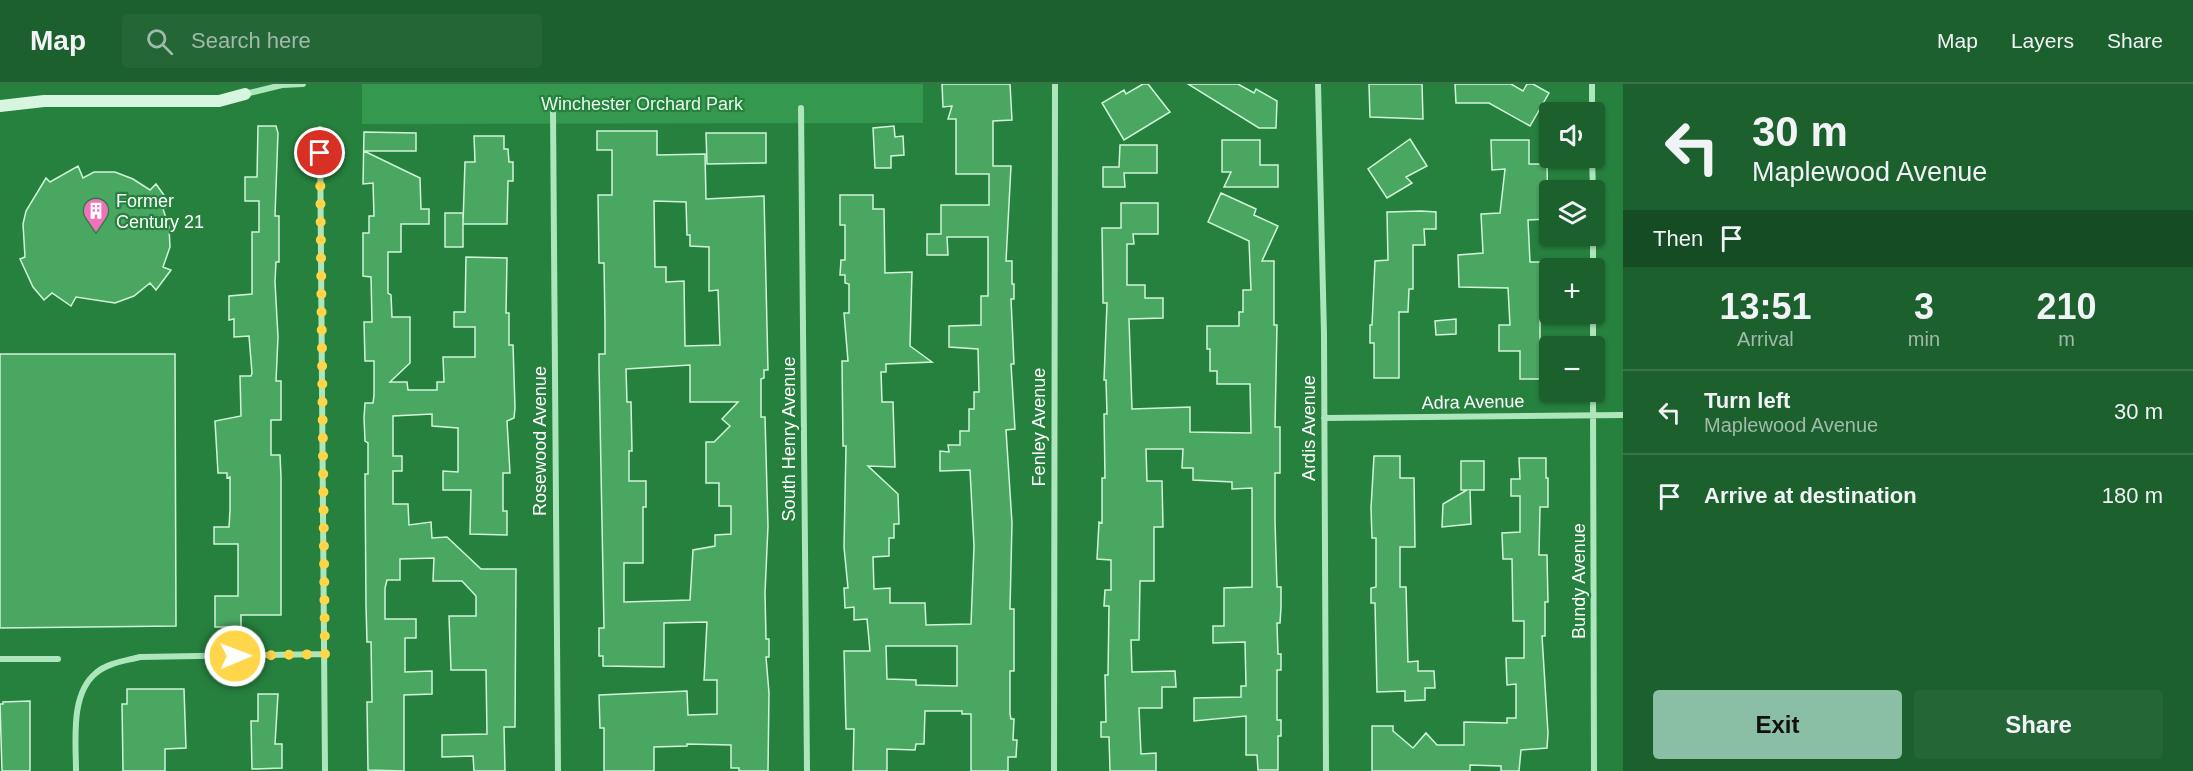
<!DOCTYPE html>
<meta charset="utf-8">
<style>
:root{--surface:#1c602e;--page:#256636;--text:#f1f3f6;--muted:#a0bbaa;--line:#3a754a;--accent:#8abfa5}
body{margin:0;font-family:Helvetica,sans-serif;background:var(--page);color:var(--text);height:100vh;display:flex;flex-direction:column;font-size:22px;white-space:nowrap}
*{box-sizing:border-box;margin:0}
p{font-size:20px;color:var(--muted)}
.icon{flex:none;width:33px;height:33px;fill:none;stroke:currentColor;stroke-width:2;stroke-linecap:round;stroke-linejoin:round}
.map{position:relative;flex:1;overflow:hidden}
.details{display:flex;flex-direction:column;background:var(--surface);width:570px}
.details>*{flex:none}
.top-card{background:#1c602e;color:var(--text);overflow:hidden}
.tools{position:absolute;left:1539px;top:18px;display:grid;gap:12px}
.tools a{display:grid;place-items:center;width:66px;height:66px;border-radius:6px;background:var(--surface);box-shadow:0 2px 4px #0004;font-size:30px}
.pin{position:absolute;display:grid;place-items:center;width:51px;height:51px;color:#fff;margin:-26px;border:3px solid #fff;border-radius:50%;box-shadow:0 2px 6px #0007}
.me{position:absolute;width:66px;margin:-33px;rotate:89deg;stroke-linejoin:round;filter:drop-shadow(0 0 4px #0008)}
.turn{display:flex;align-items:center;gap:21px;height:126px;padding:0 30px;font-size:27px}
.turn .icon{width:78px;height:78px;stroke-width:2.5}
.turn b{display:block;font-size:42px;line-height:51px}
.then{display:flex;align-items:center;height:57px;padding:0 30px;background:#0003;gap:12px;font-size:22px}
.eta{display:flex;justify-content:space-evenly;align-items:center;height:102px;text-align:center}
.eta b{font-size:36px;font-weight:700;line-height:42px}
.button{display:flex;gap:12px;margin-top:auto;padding:12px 30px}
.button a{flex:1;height:69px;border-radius:6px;background:var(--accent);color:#111;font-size:24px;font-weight:700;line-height:69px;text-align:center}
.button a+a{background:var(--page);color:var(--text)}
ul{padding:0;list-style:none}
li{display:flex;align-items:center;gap:18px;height:84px;padding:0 30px;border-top:2px solid var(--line)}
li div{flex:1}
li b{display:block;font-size:22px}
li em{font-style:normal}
header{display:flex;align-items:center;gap:36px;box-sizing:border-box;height:84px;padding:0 30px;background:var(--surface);border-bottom:2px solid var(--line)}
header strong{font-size:28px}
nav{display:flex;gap:33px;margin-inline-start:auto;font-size:21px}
.search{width:420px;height:54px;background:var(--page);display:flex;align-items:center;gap:15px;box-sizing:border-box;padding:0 21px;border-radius:6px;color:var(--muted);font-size:22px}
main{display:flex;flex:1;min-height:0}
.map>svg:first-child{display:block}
.green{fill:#34994e}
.building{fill:#4aa762;stroke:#d0f5d9;stroke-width:1.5;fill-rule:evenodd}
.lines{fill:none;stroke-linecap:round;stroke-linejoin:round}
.street{stroke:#ade6bb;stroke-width:6}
.secondary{stroke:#d6f6df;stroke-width:12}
.route{stroke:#ffd54a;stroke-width:10;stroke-dasharray:0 18}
.labels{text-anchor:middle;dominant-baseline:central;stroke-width:4.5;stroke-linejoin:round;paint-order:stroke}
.park-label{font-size:18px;fill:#e5faea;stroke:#26803e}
.poi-label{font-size:18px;fill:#fff;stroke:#26803e;text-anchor:start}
.street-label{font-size:18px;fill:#fff;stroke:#26803e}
</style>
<header>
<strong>Map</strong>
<div class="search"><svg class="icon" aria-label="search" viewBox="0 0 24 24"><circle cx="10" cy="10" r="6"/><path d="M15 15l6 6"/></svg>Search here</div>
<nav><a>Map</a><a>Layers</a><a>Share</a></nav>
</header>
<main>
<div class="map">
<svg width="1623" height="687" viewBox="0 0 1623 687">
<rect width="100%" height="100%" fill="#26803e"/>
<path class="green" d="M 362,0 L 923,0 L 923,39 L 362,40 Z"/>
<path class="building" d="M 942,0 L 1010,0 L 1012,36 L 993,37 L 993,82 L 1011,82 L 1006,177 L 1012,177 L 1012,200 L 1014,200 L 1014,215 L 1011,215 L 1014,280 L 1011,280 L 1015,345 L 1006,346 L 1012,439 L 1010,525 L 1014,525 L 1014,587 L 1010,587 L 1010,630 L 1011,635 L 1014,635 L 1013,656 L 1017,656 L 1016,673 L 1008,673 L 1008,687 L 971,687 L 971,630 L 962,630 L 962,627 L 925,627 L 924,660 L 916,660 L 915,666 L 887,665 L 887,687 L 853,687 L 854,645 L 846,645 L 844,567 L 870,567 L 867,535 L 854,536 L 854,523 L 845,524 L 844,504 L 848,504 L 844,463 L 846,362 L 843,362 L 842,277 L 848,277 L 844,229 L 849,229 L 849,200 L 845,199 L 845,191 L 840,191 L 841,176 L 845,176 L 845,141 L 840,141 L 840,111 L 873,111 L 873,125 L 884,125 L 885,189 L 912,188 L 910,262 L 932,278 L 886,280 L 886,288 L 881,288 L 882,318 L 893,318 L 895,383 L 868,382 L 898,410 L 899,440 L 894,440 L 894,454 L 889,454 L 889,472 L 873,473 L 874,505 L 890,504 L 890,519 L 925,519 L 926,541 L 971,540 L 974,462 L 970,386 L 940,387 L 940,367 L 949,368 L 948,361 L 960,361 L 960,347 L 969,347 L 969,325 L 974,325 L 974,308 L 979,308 L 978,265 L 949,263 L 949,242 L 981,241 L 981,212 L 988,212 L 988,153 L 947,153 L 948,171 L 927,171 L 927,150 L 941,150 L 941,121 L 989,121 L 989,90 L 956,90 L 956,35 L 948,35 L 952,22 L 943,23 ZM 886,562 L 957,562 L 957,602 L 916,601 L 916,596 L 887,595 Z
M 1143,0 L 1148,0 L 1170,28 L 1124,56 L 1102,19 L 1124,6 L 1126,10 Z
M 1188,0 L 1238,0 L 1254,9 L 1256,5 L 1277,17 L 1276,44 L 1259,44 Z
M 1369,0 L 1422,0 L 1423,35 L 1370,33 Z
M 1455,0 L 1511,0 L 1523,7 L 1527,0 L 1533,0 L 1549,9 L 1530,42 L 1489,19 L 1456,19 Z
M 258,42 L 276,42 L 278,49 L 275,132 L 279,132 L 279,178 L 276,178 L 275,198 L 278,253 L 276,297 L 281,297 L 281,336 L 271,336 L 271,371 L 280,371 L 281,393 L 281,531 L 241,531 L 241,543 L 215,543 L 215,512 L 238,512 L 238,460 L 214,460 L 214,443 L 229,443 L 230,426 L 230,393 L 227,394 L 227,389 L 218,389 L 215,337 L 241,332 L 240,292 L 251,292 L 252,289 L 249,252 L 234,253 L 234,235 L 229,236 L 229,212 L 252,210 L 252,148 L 259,148 L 259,117 L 245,117 L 245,93 L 257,93 Z
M 894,42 L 895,53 L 903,52 L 904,71 L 891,72 L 891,84 L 875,84 L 873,44 Z
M 597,47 L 657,47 L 657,71 L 705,70 L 706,115 L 764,112 L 768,286 L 764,286 L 764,294 L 761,295 L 761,333 L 765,333 L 768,442 L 765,509 L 766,555 L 769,555 L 769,573 L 766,573 L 769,609 L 768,687 L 739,687 L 739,684 L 731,684 L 731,661 L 687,660 L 687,662 L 654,663 L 654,687 L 604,687 L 604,644 L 600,644 L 599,611 L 687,607 L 688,631 L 717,630 L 717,596 L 704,596 L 707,538 L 664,539 L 664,583 L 603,582 L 603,572 L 599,572 L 599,544 L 604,544 L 599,281 L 599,270 L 605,270 L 605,240 L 604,179 L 599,179 L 598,111 L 612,111 L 612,66 L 597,66 ZM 654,117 L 686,118 L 687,151 L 690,151 L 690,162 L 709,163 L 709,207 L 718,206 L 720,261 L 685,262 L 684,197 L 666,198 L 666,183 L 655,183 ZM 690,281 L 690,318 L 738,318 L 722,335 L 730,342 L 714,358 L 706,358 L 706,399 L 719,399 L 719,422 L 731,422 L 731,450 L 715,451 L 715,462 L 693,466 L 690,516 L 624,518 L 624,479 L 643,479 L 643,423 L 646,423 L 646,397 L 629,397 L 629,367 L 632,367 L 631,318 L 627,318 L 626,285 Z
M 364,48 L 416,49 L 416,67 L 364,67 L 420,94 L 421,125 L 429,125 L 429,140 L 401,140 L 401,168 L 388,168 L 388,209 L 391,211 L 392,233 L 410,233 L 410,279 L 390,298 L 407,298 L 408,306 L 437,306 L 437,298 L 444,298 L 443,273 L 475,273 L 475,243 L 454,243 L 454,228 L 465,228 L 466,173 L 507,174 L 506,229 L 509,229 L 509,261 L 513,261 L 515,324 L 514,334 L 507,337 L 510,389 L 503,389 L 503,427 L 507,427 L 507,451 L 470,450 L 471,406 L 443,406 L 443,387 L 458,388 L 458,344 L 432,342 L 432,330 L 393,332 L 393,372 L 402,372 L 402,387 L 393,387 L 393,420 L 408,420 L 409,441 L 431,438 L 432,454 L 447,453 L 481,485 L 516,485 L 515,643 L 504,643 L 505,687 L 474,687 L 473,672 L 442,673 L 442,651 L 487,650 L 486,586 L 451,586 L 449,532 L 476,532 L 476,512 L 462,497 L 433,497 L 434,474 L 400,475 L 400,496 L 387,496 L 385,504 L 385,535 L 416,535 L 416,554 L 405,554 L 405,588 L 432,587 L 432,610 L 404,611 L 404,687 L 368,686 L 367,618 L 372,618 L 371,558 L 367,558 L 366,522 L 365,390 L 368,390 L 368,359 L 365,357 L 364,334 L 365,319 L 373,319 L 374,311 L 374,277 L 365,277 L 364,238 L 372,238 L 371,193 L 363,192 L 363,149 L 369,149 L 369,132 L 374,132 L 373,99 L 363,100 Z
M 706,49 L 766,49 L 766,79 L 707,80 Z
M 474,52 L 504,52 L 504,65 L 508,65 L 509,78 L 513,78 L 513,97 L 508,97 L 507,140 L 463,140 L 465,78 L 475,78 Z
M 1410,55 L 1427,82 L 1406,93 L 1412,99 L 1387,114 L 1368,85 Z
M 1222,56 L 1260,56 L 1260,81 L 1278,81 L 1278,103 L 1224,103 L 1231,88 L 1222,88 Z
M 1491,56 L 1529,56 L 1529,80 L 1547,80 L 1548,135 L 1528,136 L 1530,178 L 1547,178 L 1546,228 L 1540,228 L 1540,257 L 1546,257 L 1546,295 L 1520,295 L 1520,267 L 1499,267 L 1499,241 L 1510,241 L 1508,204 L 1459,203 L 1458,171 L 1483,169 L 1481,130 L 1500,129 L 1505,85 L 1492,86 Z
M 1120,61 L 1157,61 L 1157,89 L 1124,89 L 1125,103 L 1103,103 L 1103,83 L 1119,83 Z
M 78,82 L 83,94 L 94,88 L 115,88 L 133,95 L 150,106 L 156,100 L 171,121 L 163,125 L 169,143 L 170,163 L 163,183 L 171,186 L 156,206 L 150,199 L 134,212 L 115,219 L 76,213 L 71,222 L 52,209 L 44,216 L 33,203 L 20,175 L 25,173 L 23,140 L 26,127 L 46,94 L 50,98 Z
M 1221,109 L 1256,125 L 1254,131 L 1278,142 L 1262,177 L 1274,177 L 1274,241 L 1277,241 L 1275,343 L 1280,343 L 1280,389 L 1275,389 L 1275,437 L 1277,503 L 1281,503 L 1281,523 L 1280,539 L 1277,539 L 1278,570 L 1281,570 L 1281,586 L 1277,586 L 1277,636 L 1281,636 L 1281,652 L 1278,652 L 1278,686 L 1258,686 L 1257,671 L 1246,671 L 1246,632 L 1194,637 L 1194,614 L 1241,613 L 1241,602 L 1246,602 L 1245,558 L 1213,559 L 1213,542 L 1224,542 L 1224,504 L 1252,503 L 1252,404 L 1232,405 L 1232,398 L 1193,396 L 1193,384 L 1182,384 L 1183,365 L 1146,365 L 1147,397 L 1162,397 L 1163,443 L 1154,443 L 1154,497 L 1140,497 L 1139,556 L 1131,556 L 1132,588 L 1175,587 L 1176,603 L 1162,603 L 1162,624 L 1139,624 L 1141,670 L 1156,669 L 1156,687 L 1110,687 L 1109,653 L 1101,653 L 1101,638 L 1106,638 L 1105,591 L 1108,591 L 1109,522 L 1104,522 L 1105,506 L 1111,506 L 1111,476 L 1097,475 L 1099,438 L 1102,439 L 1102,394 L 1105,394 L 1104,330 L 1107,330 L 1106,296 L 1104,296 L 1107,219 L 1103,219 L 1103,214 L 1102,144 L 1121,144 L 1121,119 L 1158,119 L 1158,150 L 1133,150 L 1134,160 L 1127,160 L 1127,201 L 1145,201 L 1145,214 L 1163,214 L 1163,234 L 1129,235 L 1132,325 L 1190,323 L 1190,348 L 1251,349 L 1250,300 L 1217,300 L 1217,287 L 1210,287 L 1210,265 L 1207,265 L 1207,242 L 1239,242 L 1239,228 L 1243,228 L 1243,206 L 1251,206 L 1249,157 L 1208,138 Z
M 1421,127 L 1436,128 L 1436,145 L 1424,145 L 1425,161 L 1413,161 L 1413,205 L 1409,205 L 1408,228 L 1399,228 L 1399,294 L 1374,294 L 1374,259 L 1370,259 L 1370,241 L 1372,241 L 1375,177 L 1388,176 L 1387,128 Z
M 445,129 L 463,129 L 463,163 L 445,163 Z
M 1456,235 L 1456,250 L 1436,251 L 1435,237 Z
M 0,270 L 175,270 L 176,542 L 0,544 Z
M 1374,372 L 1400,372 L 1400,394 L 1414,394 L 1415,463 L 1400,463 L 1400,503 L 1406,503 L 1408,578 L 1418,577 L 1418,587 L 1434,587 L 1435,604 L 1425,604 L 1425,616 L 1405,617 L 1405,607 L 1377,608 L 1375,519 L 1371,519 L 1371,504 L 1376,503 L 1376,454 L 1372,454 L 1371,424 Z
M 1519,374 L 1546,374 L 1546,394 L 1548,394 L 1548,423 L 1540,423 L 1539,471 L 1547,471 L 1548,518 L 1545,518 L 1545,552 L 1542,552 L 1548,649 L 1547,664 L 1521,666 L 1519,687 L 1501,687 L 1501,682 L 1470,681 L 1470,687 L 1372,687 L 1372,642 L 1393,642 L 1393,647 L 1413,664 L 1426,649 L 1437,661 L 1464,661 L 1464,638 L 1507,639 L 1507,634 L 1516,634 L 1516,600 L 1507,601 L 1506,574 L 1524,574 L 1524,537 L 1513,537 L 1512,475 L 1503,475 L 1502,449 L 1520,448 L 1520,412 L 1511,412 L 1511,395 L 1520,395 Z
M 1461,377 L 1484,377 L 1484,406 L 1470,406 L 1471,440 L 1442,443 L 1443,420 L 1467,406 L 1461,406 Z
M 127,605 L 184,605 L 186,664 L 165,665 L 165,687 L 123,687 L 122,620 L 127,620 Z
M 258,610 L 278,610 L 275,660 L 282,660 L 282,684 L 252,685 L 251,637 L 258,637 Z
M 30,617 L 30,687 L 2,687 L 0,620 L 3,620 L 3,618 Z"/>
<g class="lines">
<path class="street" d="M 1318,0 L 1324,250 L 1326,687
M 1592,0 L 1592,28
M 245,10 L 282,1 L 303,0
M 801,24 L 807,687
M 553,27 L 558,687
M 320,45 L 325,687
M 1592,74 L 1593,106
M 1593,152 L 1593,184
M 1593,262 L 1593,230
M 1593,308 L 1594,687
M 1324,334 L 1623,331
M 0,575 L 58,575
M 76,687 C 76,657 70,610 96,589 C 107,579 125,577 140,573 L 325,570
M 1054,687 L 1055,0"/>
<path class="secondary" d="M 0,22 L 44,17 L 219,17 L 245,10"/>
</g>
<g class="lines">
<path class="route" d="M 235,572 L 325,570 L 320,69"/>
</g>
<defs>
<symbol id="building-pin" viewBox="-11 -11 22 30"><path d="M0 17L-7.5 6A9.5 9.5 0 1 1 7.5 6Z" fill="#ef72bb" stroke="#26803e"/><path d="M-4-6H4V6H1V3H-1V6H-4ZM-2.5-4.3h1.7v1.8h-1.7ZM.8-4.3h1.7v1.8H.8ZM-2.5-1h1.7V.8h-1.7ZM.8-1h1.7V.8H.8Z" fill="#fff"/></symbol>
</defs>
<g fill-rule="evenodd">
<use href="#building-pin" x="81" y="112" width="30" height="40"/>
</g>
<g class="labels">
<g class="park-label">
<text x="642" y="20">Winchester Orchard Park</text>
</g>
<g class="poi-label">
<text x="116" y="117">Former<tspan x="116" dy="21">Century 21</tspan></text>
</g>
<g class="street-label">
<text transform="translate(1473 318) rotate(-1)">Adra Avenue</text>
<text transform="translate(1039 343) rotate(-90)">Fenley Avenue</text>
<text transform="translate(1309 344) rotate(-90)">Ardis Avenue</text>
<text transform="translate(789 355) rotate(-90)">South Henry Avenue</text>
<text transform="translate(540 357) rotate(-90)">Rosewood Avenue</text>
<text transform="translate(1579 497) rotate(-90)">Bundy Avenue</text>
</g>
</g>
</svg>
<div class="tools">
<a><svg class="icon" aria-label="sound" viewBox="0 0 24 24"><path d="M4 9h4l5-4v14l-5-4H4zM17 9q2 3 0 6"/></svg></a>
<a><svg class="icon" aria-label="layers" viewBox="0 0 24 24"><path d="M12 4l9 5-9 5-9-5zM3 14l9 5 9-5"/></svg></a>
<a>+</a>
<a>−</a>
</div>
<div class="pin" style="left:320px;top:69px;background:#d93025"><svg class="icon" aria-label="arrive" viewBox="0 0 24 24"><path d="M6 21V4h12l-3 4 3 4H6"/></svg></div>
<svg class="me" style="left:235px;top:572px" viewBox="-20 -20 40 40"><circle r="17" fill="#ffd54a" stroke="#fff" stroke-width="3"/><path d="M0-11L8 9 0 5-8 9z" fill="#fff"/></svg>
</div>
<section class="details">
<div class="top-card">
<div class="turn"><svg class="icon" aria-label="left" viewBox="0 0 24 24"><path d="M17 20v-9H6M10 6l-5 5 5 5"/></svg><div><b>30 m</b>Maplewood Avenue</div></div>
<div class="then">Then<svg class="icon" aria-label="arrive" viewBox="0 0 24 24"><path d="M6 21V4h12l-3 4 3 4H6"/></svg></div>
</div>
<div class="eta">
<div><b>13:51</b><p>Arrival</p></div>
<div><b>3</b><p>min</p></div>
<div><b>210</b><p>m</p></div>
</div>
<ul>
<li><svg class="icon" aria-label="left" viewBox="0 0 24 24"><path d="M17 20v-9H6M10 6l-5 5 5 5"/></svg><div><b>Turn left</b><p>Maplewood Avenue</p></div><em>30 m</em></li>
<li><svg class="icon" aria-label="arrive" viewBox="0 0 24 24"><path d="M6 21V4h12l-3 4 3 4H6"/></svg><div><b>Arrive at destination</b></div><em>180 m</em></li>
</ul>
<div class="button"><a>Exit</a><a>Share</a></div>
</section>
</main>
